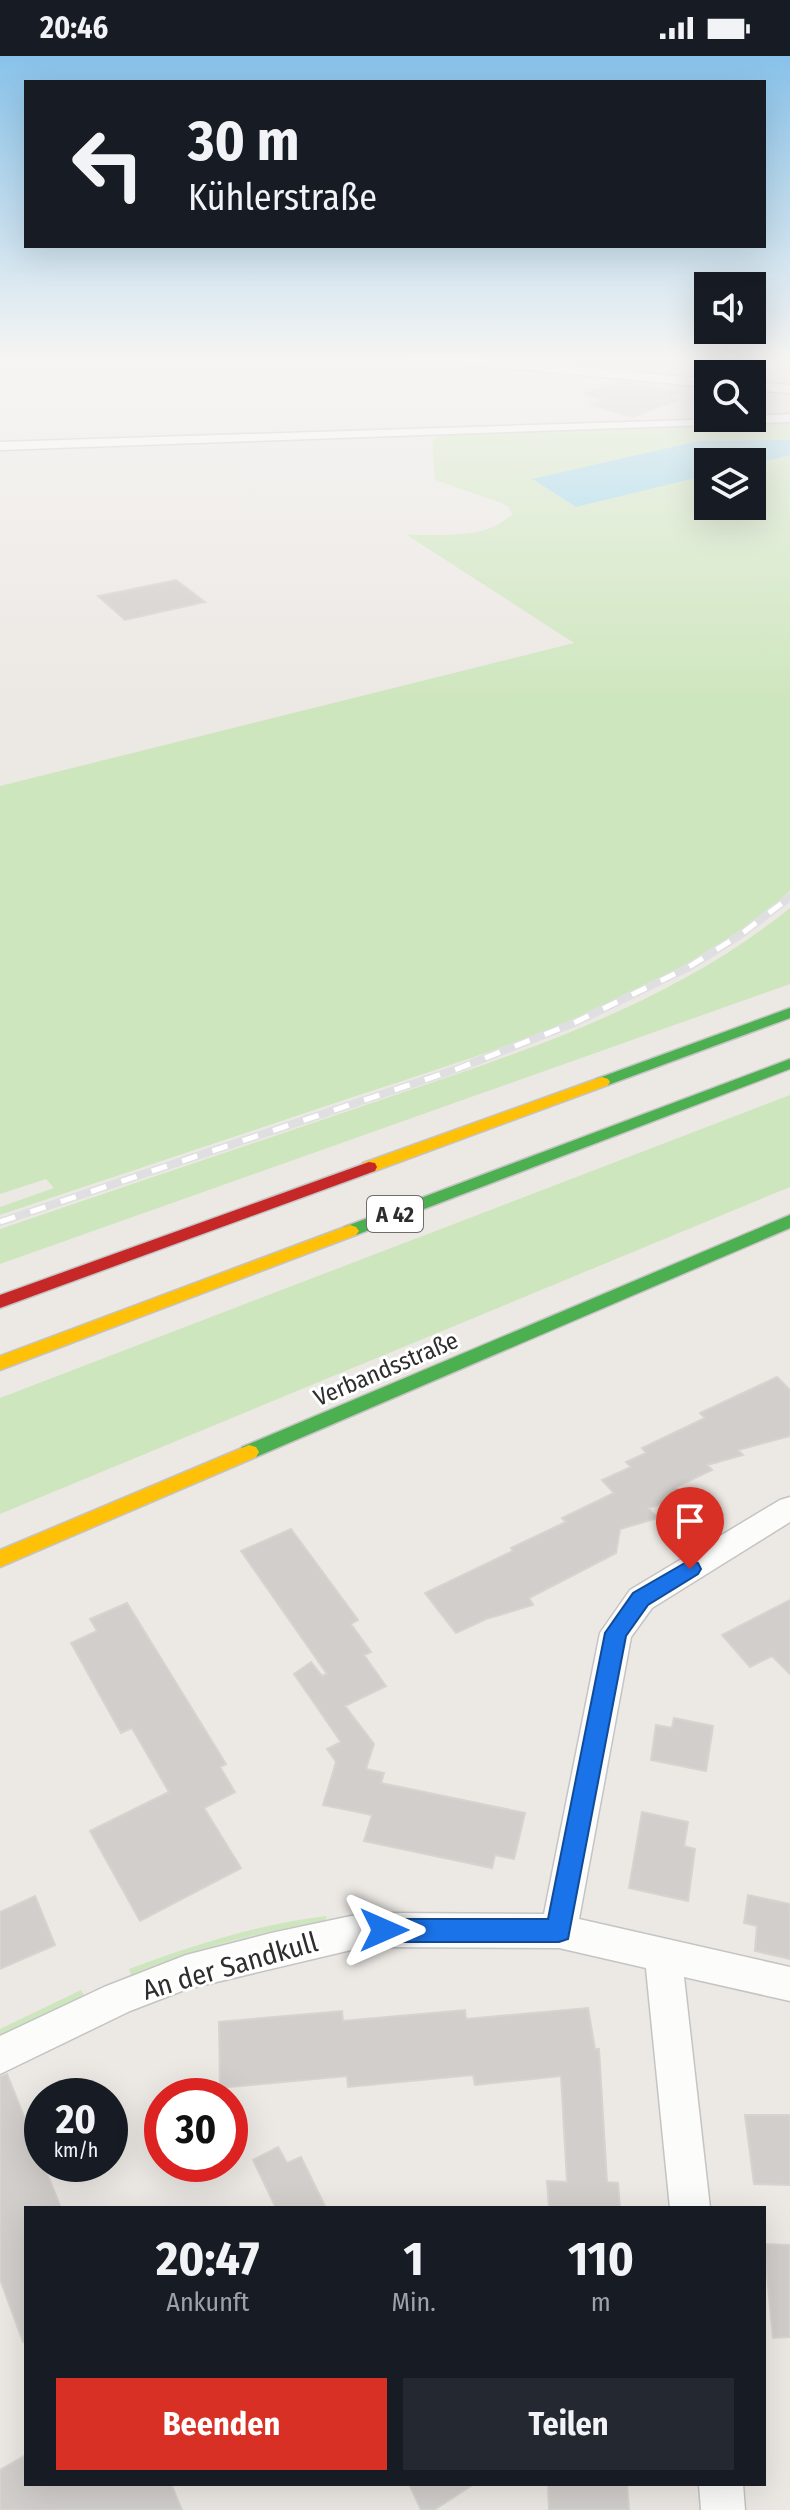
<!DOCTYPE html>
<html lang="de">
<meta charset="utf-8">
<style>
:root{--surface:#171b24;--page:#242831;--text:#f1f3f6;--muted:#9ea1a6;--accent:#d93025}
body{margin:0;font-family:"Fira Sans Condensed",sans-serif;background:var(--page);color:var(--text);height:100vh;display:flex;flex-direction:column;font-size:30px;white-space:nowrap}
*{box-sizing:border-box;margin:0}
p{font-size:26px;color:var(--muted)}
.icon{flex:none;width:44px;height:44px;fill:none;stroke:currentColor;stroke-width:2;stroke-linecap:round;stroke-linejoin:round}
.map{position:relative;flex:1;overflow:hidden}
.drawer{position:absolute;left:24px;top:2150px;width:742px;height:280px;display:flex;flex-direction:column;background:var(--surface);border-radius:0px;box-shadow:0 8px 32px #0002}
.drawer>*{flex:none}
.hud{position:absolute;left:24px;top:24px;width:742px;height:168px;border-radius:0px;box-shadow:0 8px 32px #0002;background:#171b24;color:var(--text);overflow:hidden}
.tools{position:absolute;left:694px;top:216px;display:grid;gap:16px}
.tools a{display:grid;place-items:center;width:72px;height:72px;border-radius:0px;background:var(--surface);box-shadow:0 8px 32px #0002;font-size:40px}
.speed{position:absolute;left:24px;top:2022px;display:flex;gap:16px;font-size:40px;font-weight:700;text-align:center}
.speed>*{display:grid;place-content:center;width:104px;height:104px;border-radius:50%;background:var(--surface);box-shadow:0 8px 32px #0002;line-height:1}
.speed small{font-size:20px;font-weight:400}
.speed .limit{border:12px solid #d22;background:#fff;color:#111}
.pin{position:absolute;display:grid;place-items:center;width:68px;height:68px;color:#fff;margin:-82px -34px;border-radius:50% 50% 50% 0;rotate:-45deg;box-shadow:0 0 8px #0007}
.pin .icon{rotate:45deg}
.me{position:absolute;width:88px;margin:-44px;rotate:90deg;stroke-linejoin:round;filter:drop-shadow(0 0 6px #0008)}
.turn{display:flex;align-items:center;gap:28px;height:168px;padding:0 32px;font-size:36px}
.turn .icon{width:104px;height:104px;stroke-width:2.5}
.turn b{display:block;font-size:56px;line-height:68px}
.eta{display:flex;justify-content:space-evenly;align-items:center;height:136px;text-align:center}
.eta b{font-size:48px;font-weight:700;line-height:56px}
.primary-button{display:flex;gap:16px;margin-top:auto;padding:16px 32px}
.primary-button a{flex:1;height:92px;border-radius:0px;background:var(--accent);color:#fff;font-size:32px;font-weight:700;line-height:92px;text-align:center}
.primary-button a+a{background:var(--page);color:var(--text)}
.status{display:flex;justify-content:space-between;align-items:center;height:56px;padding:0 40px;background:var(--surface);direction:ltr}
.status svg{height:22px;fill:currentColor}
.map>svg:first-child{display:block}
.green{fill:#cee6be}
.water{fill:#99d6ec}
.building{fill:#d1cecb;stroke:#d7d4d0;stroke-width:2}
.lines{fill:none;stroke-linecap:round;stroke-linejoin:round}
.street-casing{stroke:#c5c4c5;stroke-width:3}
.fast-casing{stroke:#c5c4c5;stroke-width:3}
.slow-casing{stroke:#c5c4c5;stroke-width:3}
.jam-casing{stroke:#c5c4c5;stroke-width:3}
.street{fill:#fcfcfb;fill-rule:evenodd}
.fast{fill:#4caf50;fill-rule:evenodd}
.slow{fill:#ffc107;fill-rule:evenodd}
.jam{fill:#c62828;fill-rule:evenodd}
.rail-casing{stroke:#dfdfe1;stroke-width:8}
.rail{stroke:#fff;stroke-width:5;stroke-dasharray:16;stroke-linecap:butt}
.route{fill:#1a73e8;stroke:#114b97;stroke-width:2}
.labels{text-anchor:middle;dominant-baseline:central;stroke-width:6;stroke-linejoin:round;paint-order:stroke}
.shield{fill:#fff;stroke:#6d6d6d;stroke-width:2}
.shield-label{font-size:22px;font-weight:bold;fill:#2e2e2e}
.street-label{font-size:24px;fill:#2e2e2e;stroke:#fff}
.near-street-label{font-size:28px;fill:#2e2e2e;stroke:#fff}
</style>
<div class="status"><b>20:46</b><svg viewBox="0 0 49 12"><path d="M0 12V9h3v3zM5 12V6h3v6zM10 12V3h3v9zM15 12V0h3v12zM26 1h20v11H26zM47 4h2v5h-2z"/></svg></div>
<div class="map">
<svg width="790" height="2454" viewBox="0 0 790 2454">
<rect width="100%" height="100%" fill="#ece8e4"/>
<path class="green" d="M 790,366 L 790,384 L 699,385 L 533,424 L 576,451 L 708,419 L 708,450 L 752,450 L 752,408 L 790,399 L 790,835 C 671,943 505,991 356,1040 C 237,1080 119,1119 0,1159 L 0,1151 L 54,1132 L 46,1123 L 0,1138 L 0,730 L 574,587 L 407,479 C 439,478 488,484 512,458 L 508,450 L 499,446 L 435,424 L 432,387 L 435,382 L 455,377 Z
M 790,852 L 790,928 L 0,1208 L 0,1173 C 121,1132 242,1091 363,1050 C 511,1000 666,952 790,852 Z
M 790,1039 L 790,1131 L 0,1458 L 0,1342 Z
M 327,1860 L 325,1865 C 257,1876 194,1893 131,1919 L 129,1913 C 194,1889 258,1868 327,1860 Z
M 81,1934 L 85,1941 L 0,1981 L 0,1973 Z"/>
<path class="water" d="M 790,384 L 790,399 L 752,408 L 708,406 L 708,419 L 576,451 L 532,423 L 699,385 Z"/>
<path class="building" d="M 562,299 L 632,299 L 673,305 L 660,315 L 582,308 Z
M 621,326 L 644,328 L 677,337 L 667,341 L 679,344 L 633,361 L 591,349 L 602,344 L 583,338 Z
M 176,524 L 205,546 L 125,564 L 98,540 Z
M 777,1321 L 790,1334 L 790,1380 L 738,1394 L 743,1399 L 707,1409 L 712,1414 L 676,1431 L 686,1441 L 648,1452 L 658,1462 L 620,1473 L 616,1497 L 529,1542 L 533,1549 L 486,1563 L 456,1577 L 425,1537 L 513,1495 L 511,1492 L 566,1466 L 562,1462 L 614,1437 L 602,1424 L 631,1411 L 626,1406 L 646,1397 L 642,1392 L 705,1362 L 700,1357 Z
M 291,1473 L 358,1564 L 351,1568 L 371,1596 L 364,1599 L 386,1630 L 345,1650 L 374,1688 L 366,1713 L 384,1717 L 381,1727 L 525,1757 L 514,1803 L 495,1799 L 492,1812 L 364,1785 L 372,1759 L 323,1749 L 336,1706 L 327,1693 L 341,1686 L 294,1618 L 311,1606 L 322,1620 L 327,1618 L 241,1495 Z
M 790,1544 L 790,1618 L 772,1600 L 750,1611 L 722,1579 Z
M 127,1547 L 226,1708 L 220,1711 L 235,1736 L 204,1752 L 241,1812 L 140,1865 L 90,1775 L 169,1736 L 132,1672 L 121,1677 L 71,1587 L 97,1575 L 90,1563 Z
M 674,1662 L 713,1670 L 706,1715 L 651,1704 L 656,1669 L 672,1672 Z
M 642,1756 L 688,1766 L 684,1790 L 695,1793 L 688,1845 L 629,1832 Z
M 748,1839 L 790,1848 L 790,1903 L 755,1895 L 757,1870 L 744,1867 Z
M 35,1840 L 55,1889 L 0,1913 L 0,1856 Z
M 588,1952 L 595,1993 L 599,1993 L 607,2126 L 618,2127 L 620,2152 L 549,2152 L 547,2125 L 567,2126 L 561,2020 L 475,2029 L 473,2019 L 348,2031 L 347,2020 L 220,2032 L 219,1966 L 342,1955 L 343,1965 L 465,1954 L 466,1963 Z
M 7,2018 L 61,2152 L 26,2152 L 26,2285 L 23,2286 L 0,2223 L 0,2021 Z
M 745,2059 L 790,2059 L 790,2129 L 754,2128 Z
M 278,2091 L 287,2107 L 301,2101 L 326,2152 L 276,2152 L 253,2104 Z
M 764,2188 L 790,2189 L 790,2281 L 773,2282 Z
M 26,2399 L 26,2428 L 171,2428 L 182,2454 L 0,2454 L 0,2414 Z
M 409,2428 L 474,2428 L 434,2454 L 421,2454 Z
M 548,2428 L 627,2428 L 629,2454 L 549,2454 Z"/>
<g class="lines">
<defs>
<path id="street" d="M 403,299 L 451,299 L 708,323 L 708,331 L 409,303 Z
M 752,326 L 790,329 L 790,337 L 752,334 Z
M 790,358 L 790,366 L 0,394 L 0,386 L 752,362 L 752,360 Z
M 790,1441 L 790,1466 L 652,1552 L 631,1581 L 579,1863 L 790,1911 L 790,1945 L 684,1921 L 710,2152 L 670,2152 L 646,1912 L 559,1892 L 384,1891 L 351,1894 L 187,1933 L 130,1955 L 0,2018 L 0,1980 L 104,1931 L 186,1899 L 271,1877 L 351,1860 L 384,1857 L 544,1858 L 600,1577 L 630,1534 L 780,1444 Z
M 699,2428 L 743,2428 L 745,2454 L 701,2454 Z"/>
<path id="fast" d="M 790,952 L 790,962 L 608,1029 L 596,1029 L 594,1026 L 596,1023 Z
M 790,1003 L 790,1013 L 356,1179 L 344,1179 L 341,1175 L 344,1171 Z
M 790,1159 L 790,1172 L 256,1401 L 242,1401 L 239,1396 L 242,1391 Z"/>
<path id="slow" d="M 602,1021 L 608,1023 L 610,1026 L 608,1029 L 375,1115 L 363,1115 L 361,1111 L 363,1107 Z
M 350,1169 L 356,1171 L 359,1175 L 356,1179 L 0,1314 L 0,1300 Z
M 249,1389 L 256,1391 L 259,1396 L 256,1401 L 0,1511 L 0,1494 Z"/>
<path id="jam" d="M 369,1106 L 375,1107 L 377,1111 L 375,1115 L 0,1252 L 0,1239 Z"/>
</defs>
<use href="#street" class="street-casing"/>
<use href="#fast" class="fast-casing"/>
<use href="#slow" class="slow-casing"/>
<use href="#jam" class="jam-casing"/>
<use href="#street" class="street"/>
<use href="#fast" class="fast"/>
<use href="#slow" class="slow"/>
<use href="#jam" class="jam"/>
<defs>
<path id="rail" d="M 0,1166 L 457,1013 L 574,967 L 687,912 L 740,879 L 790,841"/>
</defs>
<use href="#rail" class="rail-casing"/>
<use href="#rail" class="rail"/>
</g>
<linearGradient id="sky" x2="0" y2="1"><stop stop-color="#88c2ea"/><stop offset="0.47" stop-color="#f6f5f3"/><stop offset="1" stop-color="#f6f5f3" stop-opacity="0"/></linearGradient>
<rect width="790" height="643" fill="url(#sky)"/>
<path class="route" d="M 690,1504 L 698,1507 L 701,1513 L 698,1518 L 648,1549 L 626,1580 L 568,1883 L 559,1886 L 384,1886 L 375,1882 L 371,1874 L 375,1866 L 384,1863 L 548,1863 L 605,1577 L 633,1537 Z"/>
<g class="labels">
<rect class="shield" x="367" y="1140" width="56" height="36" rx="6"/>
<g class="shield-label">
<text x="395" y="1158">A 42</text>
</g>
<g class="street-label">
<text transform="translate(386 1313) rotate(-23)">Verbandsstraße</text>
</g>
<g class="near-street-label">
<text transform="translate(230 1910) rotate(-16)">An der Sandkull</text>
</g>
</g>
</svg>
<div class="tools">
<a><svg class="icon" aria-label="sound" viewBox="0 0 24 24"><path d="M4 9h4l5-4v14l-5-4H4zM17 9q2 3 0 6"/></svg></a>
<a><svg class="icon" aria-label="search" viewBox="0 0 24 24"><circle cx="10" cy="10" r="6"/><path d="M15 15l6 6"/></svg></a>
<a><svg class="icon" aria-label="layers" viewBox="0 0 24 24"><path d="M12 4l9 5-9 5-9-5zM3 14l9 5 9-5"/></svg></a>
</div>
<div class="speed"><div>20<small>km/h</small></div><div class="limit">30</div></div>
<div class="pin" style="left:690px;top:1513px;background:#d93025"><svg class="icon" aria-label="arrive" viewBox="0 0 24 24"><path d="M6 21V4h12l-3 4 3 4H6"/></svg></div>
<svg class="me" style="left:384px;top:1874px" viewBox="-20 -20 40 40"><path d="M0-17L14 15 0 8-14 15z" fill="#1a73e8" stroke="#fff" stroke-width="4"/></svg>
<div class="hud">
<div class="turn"><svg class="icon" aria-label="left" viewBox="0 0 24 24"><path d="M17 20v-9H6M10 6l-5 5 5 5"/></svg><div><b>30 m</b>Kühlerstraße</div></div>
</div>
<section class="drawer">
<div class="eta">
<div><b>20:47</b><p>Ankunft</p></div>
<div><b>1</b><p>Min.</p></div>
<div><b>110</b><p>m</p></div>
</div>
<div class="primary-button"><a>Beenden</a><a>Teilen</a></div>
</section>
</div>
